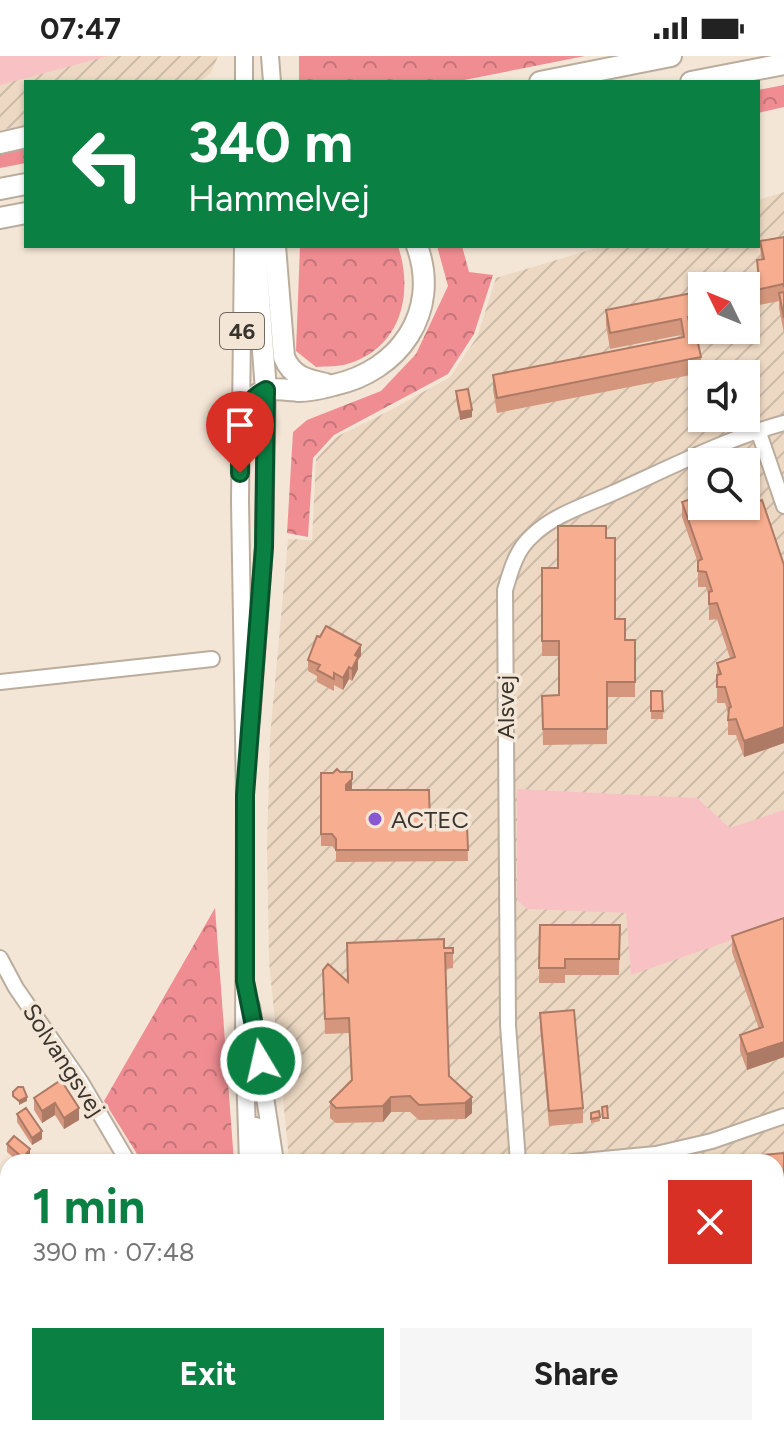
<!DOCTYPE html>
<meta charset="utf-8">
<style>
:root{--surface:#fff;--page:#f6f6f6;--text:#222;--muted:#767676;--accent:#0b8043}
body{margin:0;font-family:Figtree,sans-serif;background:var(--page);color:var(--text);height:100vh;display:flex;flex-direction:column;font-size:30px;white-space:nowrap}
*{box-sizing:border-box;margin:0}
p{font-size:26px;color:var(--muted)}
.icon{flex:none;width:44px;height:44px;fill:none;stroke:currentColor;stroke-width:2;stroke-linecap:round;stroke-linejoin:round}
.map{position:relative;flex:1;overflow:hidden}
.details{position:absolute;left:0px;top:1098px;width:784px;height:282px;display:flex;flex-direction:column;background:var(--surface);border-radius:24px 24px 0 0;box-shadow:0 2px 6px #0004}
.details>*{flex:none}
.hud{position:absolute;left:24px;top:24px;width:736px;height:168px;border-radius:0px;box-shadow:0 2px 6px #0004;background:#0b8043;color:#fff;overflow:hidden}
.needle{width:52px;rotate:313deg}
.tools{position:absolute;left:688px;top:216px;display:grid;gap:16px}
.tools a{display:grid;place-items:center;width:72px;height:72px;border-radius:0px;background:var(--surface);box-shadow:0 2px 6px #0004;font-size:40px}
.pin{position:absolute;display:grid;place-items:center;width:68px;height:68px;color:#fff;margin:-82px -34px;border-radius:50% 50% 50% 0;rotate:-45deg;box-shadow:0 0 8px #0007}
.pin .icon{rotate:45deg}
.me{position:absolute;width:88px;margin:-44px;rotate:351deg;stroke-linejoin:round;filter:drop-shadow(0 0 6px #0008)}
.turn{display:flex;align-items:center;gap:28px;height:168px;padding:0 32px;font-size:36px}
.turn .icon{width:104px;height:104px;stroke-width:2.5}
.turn b{display:block;font-size:56px;line-height:68px}
.round{display:grid;place-items:center;flex:none;width:84px;height:84px;border-radius:0px;background:var(--page)}
.summary{display:flex;align-items:center;justify-content:space-between;height:136px;padding:0 32px}
h1{font-size:48px;font-weight:700;line-height:60px;color:var(--accent)}
.primary-button{display:flex;gap:16px;margin-top:auto;padding:16px 32px}
.primary-button a{flex:1;height:92px;border-radius:0px;background:var(--accent);color:#fff;font-size:32px;font-weight:700;line-height:92px;text-align:center}
.primary-button a+a{background:var(--page);color:var(--text)}
.status{display:flex;justify-content:space-between;align-items:center;height:56px;padding:0 40px;background:var(--surface);direction:ltr}
.status svg{height:22px;fill:currentColor}
.map>svg:first-child{display:block}
.industrial{fill:url(#industrial-furrows);fill-rule:evenodd}
.grass{fill:#f8c2c4}
.forest{fill:url(#forest-crowns)}
.lines{fill:none;stroke-linecap:round;stroke-linejoin:round}
.minor-casing{stroke:#bbad9e;stroke-width:18}
.major-casing{stroke:#bbad9e;stroke-width:20}
.highway-casing{stroke:#bbad9e;stroke-width:24}
.minor{stroke:#fff;stroke-width:14}
.major{stroke:#fff;stroke-width:16}
.highway{stroke:#fff;stroke-width:20}
.wall{fill:#d4967c}
.shaded-wall{fill:#ad7a65}
.building{fill:#f7ae90;stroke:#ad7a65;stroke-width:2}
.route-casing{stroke:#07532c;stroke-width:20}
.route{stroke:#0b8043;stroke-width:14}
.poi-dot{fill:#8958d0;stroke:#f4e6d6;stroke-width:3}
.labels{text-anchor:middle;dominant-baseline:central;stroke-width:7;stroke-linejoin:round;paint-order:stroke}
.shield{fill:#f4e6d6;stroke:#726960;stroke-width:2}
.shield-label{font-size:22px;font-weight:bold;fill:#3a342e}
.street-label{font-size:24px;fill:#3a342e;stroke:#f4e6d6}
.poi-label{font-size:24px;fill:#3a342e;stroke:#f4e6d6;text-anchor:start}
</style>
<div class="status"><b>07:47</b><svg viewBox="0 0 49 12"><path d="M0 12V9h3v3zM5 12V6h3v6zM10 12V3h3v9zM15 12V0h3v12zM26 1h20v11H26zM47 4h2v5h-2z"/></svg></div>
<div class="map">
<svg width="784" height="1379" viewBox="0 0 784 1379">
<defs>
<pattern id="industrial-furrows" width="10" height="10" patternUnits="userSpaceOnUse" patternTransform="scale(2)"><rect width="10" height="10" fill="#edd9c3"/><path d="M-1 1l2-2M0 10L10 0M9 11l2-2" fill="none" stroke="#ccbba8"/></pattern>
<pattern id="forest-crowns" width="20" height="18" patternUnits="userSpaceOnUse" patternTransform="scale(2)"><rect width="20" height="18" fill="#ef8d92"/><path d="M2 6a3 3 0 1 1 6 0M12 15a3 3 0 1 1 6 0" fill="none" stroke="#c37478"/></pattern>
</defs>
<rect width="100%" height="100%" fill="#f4e6d6"/>
<path class="industrial" d="M 0,0 L 218,0 L 211,17 L 199,26 L 26,26 L 26,69 L 0,74 Z
M 784,136 L 784,1317 L 776,1317 L 776,1106 L 297,1106 L 289,1102 L 269,906 L 267,790 L 270,681 L 288,483 L 312,484 L 316,403 L 336,381 L 387,356 L 450,321 L 477,281 L 496,222 L 603,190 L 758,190 L 758,144 ZM 702,230 L 746,230 L 746,274 L 702,274 ZM 702,318 L 746,318 L 746,362 L 702,362 ZM 702,406 L 746,406 L 746,450 L 702,450 Z"/>
<path class="grass" d="M 0,0 L 108,0 L 0,29 Z
M 517,733 L 697,742 L 730,772 L 784,754 L 784,866 L 631,919 L 626,857 L 527,853 L 517,844 Z
M 8,1231 L 8,1372 L 85,1372 L 81,1379 L 0,1379 L 0,1245 Z"/>
<path class="forest" d="M 299,0 L 585,0 L 454,26 L 299,26 Z
M 784,29 L 784,51 L 758,57 L 758,34 Z
M 26,89 L 26,107 L 0,112 L 0,96 Z
M 300,190 L 398,190 C 414,238 401,292 347,308 C 338,311 326,310 316,311 L 296,295 Z
M 437,190 L 462,190 L 469,216 L 493,219 L 474,278 L 448,318 L 334,379 L 313,402 L 308,481 L 287,477 L 293,376 L 307,364 L 381,335 L 416,298 L 448,230 Z
M 215,852 L 234,1106 L 142,1106 L 104,1045 Z
M 776,1308 L 784,1308 L 784,1340 L 776,1340 Z"/>
<g class="lines">
<defs>
<path id="minor" d="M 758,374 L 784,450
M 0,626 L 212,603
M 0,902 L 16,932 L 81,1026 L 128,1106
M 518,1106 L 508,969 L 505,534 C 511,514 516,494 532,480 C 553,459 586,449 613,437 C 669,412 725,383 784,367
M 572,1106 L 656,1098 L 712,1085 L 784,1060"/>
<path id="major" d="M 270,0 L 272,26
M 244,26 L 244,0
M 243,190 L 240,445 L 245,739 L 244,985 L 248,1106
M 251,665 L 264,491 L 267,325
M 251,950 L 275,1106
M 256,1070 L 260,1106
M 283,1372 L 284,1379"/>
<path id="highway" d="M 540,26 L 671,0
M 691,26 L 784,8
M 0,87 L 26,81
M 0,133 L 26,128
M 0,162 L 26,157
M 255,190 L 266,334
M 275,190 L 284,301 C 292,321 307,324 326,328
M 241,360 C 247,349 254,337 267,334 C 276,332 288,334 298,335 C 310,335 323,332 334,329 C 399,315 441,256 417,190"/>
</defs>
<use href="#minor" class="minor-casing"/>
<use href="#major" class="major-casing"/>
<use href="#highway" class="highway-casing"/>
<use href="#minor" class="minor"/>
<use href="#major" class="major"/>
<use href="#highway" class="highway"/>
</g>
<path class="wall" d="M 784,181 L 784,277 L 779,252 L 779,245 L 750,251 L 750,265 L 746,266 L 746,230 L 758,224 L 757,204 L 761,203 L 760,185 Z
M 702,235 L 703,274 L 691,276 L 701,301 L 701,317 L 497,357 L 493,334 L 493,319 L 681,281 L 681,279 L 610,293 L 606,269 L 606,254 Z
M 456,335 L 472,361 L 460,364 L 456,343 Z
M 682,446 L 750,448 L 784,509 L 784,687 L 744,701 L 736,679 L 728,679 L 728,657 L 725,647 L 717,647 L 717,607 L 730,602 L 717,563 L 709,564 L 709,541 L 706,531 L 698,531 L 698,507 L 682,461 Z
M 606,482 L 615,563 L 625,584 L 635,584 L 635,641 L 607,641 L 607,688 L 543,689 L 542,640 L 559,639 L 559,600 L 542,600 L 542,512 L 558,512 Z
M 361,600 L 358,604 L 358,613 L 352,625 L 349,623 L 343,634 L 334,629 L 334,635 L 317,626 L 317,620 L 308,615 L 308,604 Z
M 651,635 L 662,635 L 663,663 L 651,663 Z
M 321,717 L 352,734 L 430,769 L 467,769 L 468,805 L 336,806 L 336,795 L 332,790 L 321,790 Z
M 540,869 L 620,869 L 619,919 L 565,919 L 565,927 L 539,927 Z
M 732,880 L 784,1001 L 747,1014 L 740,995 L 740,979 L 759,973 L 732,896 Z
M 444,892 L 453,892 L 453,912 L 445,913 L 449,1020 L 472,1057 L 465,1063 L 419,1064 L 410,1056 L 391,1056 L 383,1066 L 336,1067 L 330,1062 L 330,1046 L 351,1024 L 349,977 L 325,978 L 323,914 L 348,926 Z
M 540,957 L 583,1052 L 583,1067 L 549,1070 L 540,972 Z
M 61,1024 L 79,1064 L 64,1073 L 55,1059 L 42,1067 L 34,1054 L 34,1042 Z
M 599,1055 L 600,1065 L 591,1067 L 591,1057 Z
M 17,1058 L 42,1083 L 32,1089 L 17,1066 Z
M 7,1088 L 30,1101 L 26,1106 L 19,1106 L 7,1096 Z
M 784,1097 L 784,1177 L 778,1177 L 778,1188 L 776,1188 L 776,1106 Z"/>
<path class="shaded-wall" d="M 472,354 L 472,361 L 460,364 L 460,356 Z
M 361,589 L 361,600 L 358,604 L 358,613 L 352,625 L 352,613 L 355,599 Z
M 349,611 L 349,623 L 343,634 L 343,622 Z
M 784,671 L 784,687 L 744,701 L 744,685 Z
M 352,723 L 352,735 L 346,741 L 346,729 Z
M 784,986 L 784,1001 L 747,1014 L 747,998 Z
M 27,1041 L 27,1045 L 19,1049 L 19,1045 Z
M 391,1041 L 391,1056 L 383,1066 L 383,1050 Z
M 472,1041 L 472,1057 L 465,1063 L 465,1047 Z
M 55,1047 L 55,1059 L 42,1067 L 42,1055 Z
M 79,1052 L 79,1064 L 64,1073 L 64,1062 Z
M 42,1075 L 42,1083 L 32,1089 L 32,1082 Z
M 30,1093 L 30,1101 L 26,1106 L 23,1106 L 23,1102 Z"/>
<path class="building" d="M 784,181 L 784,231 L 783,228 L 747,236 L 750,250 L 746,250 L 746,230 L 726,230 L 759,223 L 757,204 L 764,203 L 760,185 Z
M 702,235 L 702,259 L 688,261 L 692,279 L 696,278 L 701,301 L 497,342 L 493,319 L 684,281 L 681,263 L 610,277 L 606,254 Z
M 784,236 L 784,262 L 779,237 Z
M 468,333 L 472,354 L 460,356 L 456,335 Z
M 746,436 L 750,448 L 762,444 L 784,509 L 784,671 L 744,685 L 736,663 L 728,664 L 729,652 L 731,651 L 725,631 L 717,631 L 717,619 L 721,618 L 717,607 L 735,601 L 717,547 L 709,548 L 709,536 L 712,535 L 706,516 L 698,515 L 698,505 L 702,503 L 682,446 L 702,439 L 702,450 L 746,450 Z
M 558,470 L 606,470 L 606,482 L 615,482 L 615,563 L 625,563 L 625,584 L 635,584 L 635,626 L 607,626 L 607,673 L 543,673 L 542,640 L 559,639 L 559,585 L 542,585 L 542,512 L 558,512 Z
M 326,570 L 361,589 L 355,599 L 358,601 L 352,613 L 349,611 L 343,622 L 334,617 L 334,623 L 317,614 L 320,609 L 308,604 L 317,580 L 320,581 Z
M 651,635 L 662,635 L 663,655 L 651,655 Z
M 337,713 L 340,716 L 352,716 L 352,723 L 346,729 L 346,734 L 429,734 L 430,769 L 467,769 L 468,794 L 336,794 L 336,783 L 332,778 L 321,778 L 321,717 L 333,717 Z
M 784,862 L 784,986 L 747,998 L 740,979 L 763,971 L 732,880 Z
M 540,869 L 620,869 L 619,903 L 565,903 L 565,912 L 539,912 Z
M 444,883 L 444,892 L 453,892 L 453,897 L 445,897 L 449,1020 L 472,1041 L 465,1047 L 419,1049 L 410,1040 L 391,1041 L 383,1050 L 336,1052 L 330,1046 L 352,1024 L 349,962 L 325,963 L 323,914 L 328,908 L 348,926 L 347,887 Z
M 574,954 L 583,1052 L 549,1055 L 540,957 Z
M 61,1024 L 79,1052 L 64,1062 L 55,1047 L 42,1055 L 34,1042 Z
M 18,1031 L 23,1031 L 27,1041 L 19,1045 L 13,1040 L 13,1036 Z
M 607,1050 L 608,1062 L 603,1062 L 602,1051 Z
M 26,1052 L 42,1075 L 32,1082 L 17,1058 Z
M 599,1055 L 600,1061 L 591,1063 L 591,1057 Z
M 14,1080 L 30,1093 L 23,1102 L 7,1088 Z
M 784,1097 L 784,1161 L 777,1162 L 778,1172 L 776,1173 L 776,1106 L 692,1106 L 692,1105 Z
M 97,1101 L 101,1106 L 90,1106 Z"/>
<g class="lines">
<defs>
<path id="route" d="M 240,417 C 241,383 232,352 266,334 L 264,491 L 245,739 L 245,925 L 261,1005"/>
</defs>
<use href="#route" class="route-casing"/>
<use href="#route" class="route"/>
</g>
<circle class="poi-dot" cx="375" cy="763" r="8"/>
<g class="labels">
<rect class="shield" x="220" y="257" width="44" height="36" rx="6"/>
<g class="shield-label">
<text x="242" y="275">46</text>
</g>
<g class="street-label">
<text transform="translate(505 651) rotate(-90)">Alsvej</text>
<text transform="translate(64 1004) rotate(57)">Solvangsvej</text>
</g>
<g class="poi-label">
<text x="391" y="763">ACTEC</text>
</g>
</g>
</svg>
<div class="tools">
<a><svg class="needle" viewBox="-14 -14 28 28"><path d="M0-13l5 13h-10z" fill="#e53935"/><path d="M0 13l5-13h-10z" fill="#767676"/></svg></a>
<a><svg class="icon" aria-label="sound" viewBox="0 0 24 24"><path d="M4 9h4l5-4v14l-5-4H4zM17 9q2 3 0 6"/></svg></a>
<a><svg class="icon" aria-label="search" viewBox="0 0 24 24"><circle cx="10" cy="10" r="6"/><path d="M15 15l6 6"/></svg></a>
</div>
<div class="pin" style="left:240px;top:417px;background:#d93025"><svg class="icon" aria-label="arrive" viewBox="0 0 24 24"><path d="M6 21V4h12l-3 4 3 4H6"/></svg></div>
<svg class="me" style="left:261px;top:1005px" viewBox="-20 -20 40 40"><circle r="17" fill="#0b8043" stroke="#fff" stroke-width="3"/><path d="M0-11L8 9 0 5-8 9z" fill="#fff"/></svg>
<div class="hud">
<div class="turn"><svg class="icon" aria-label="left" viewBox="0 0 24 24"><path d="M17 20v-9H6M10 6l-5 5 5 5"/></svg><div><b>340 m</b>Hammelvej</div></div>
</div>
<section class="details">
<div class="summary"><div><h1>1 min</h1><p>390 m · 07:48</p></div><a class="round" style="background:#d93025;color:#fff"><svg class="icon" aria-label="close" viewBox="0 0 24 24"><path d="M6 6l12 12M18 6L6 18"/></svg></a></div>
<div class="primary-button"><a>Exit</a><a>Share</a></div>
</section>
</div>
